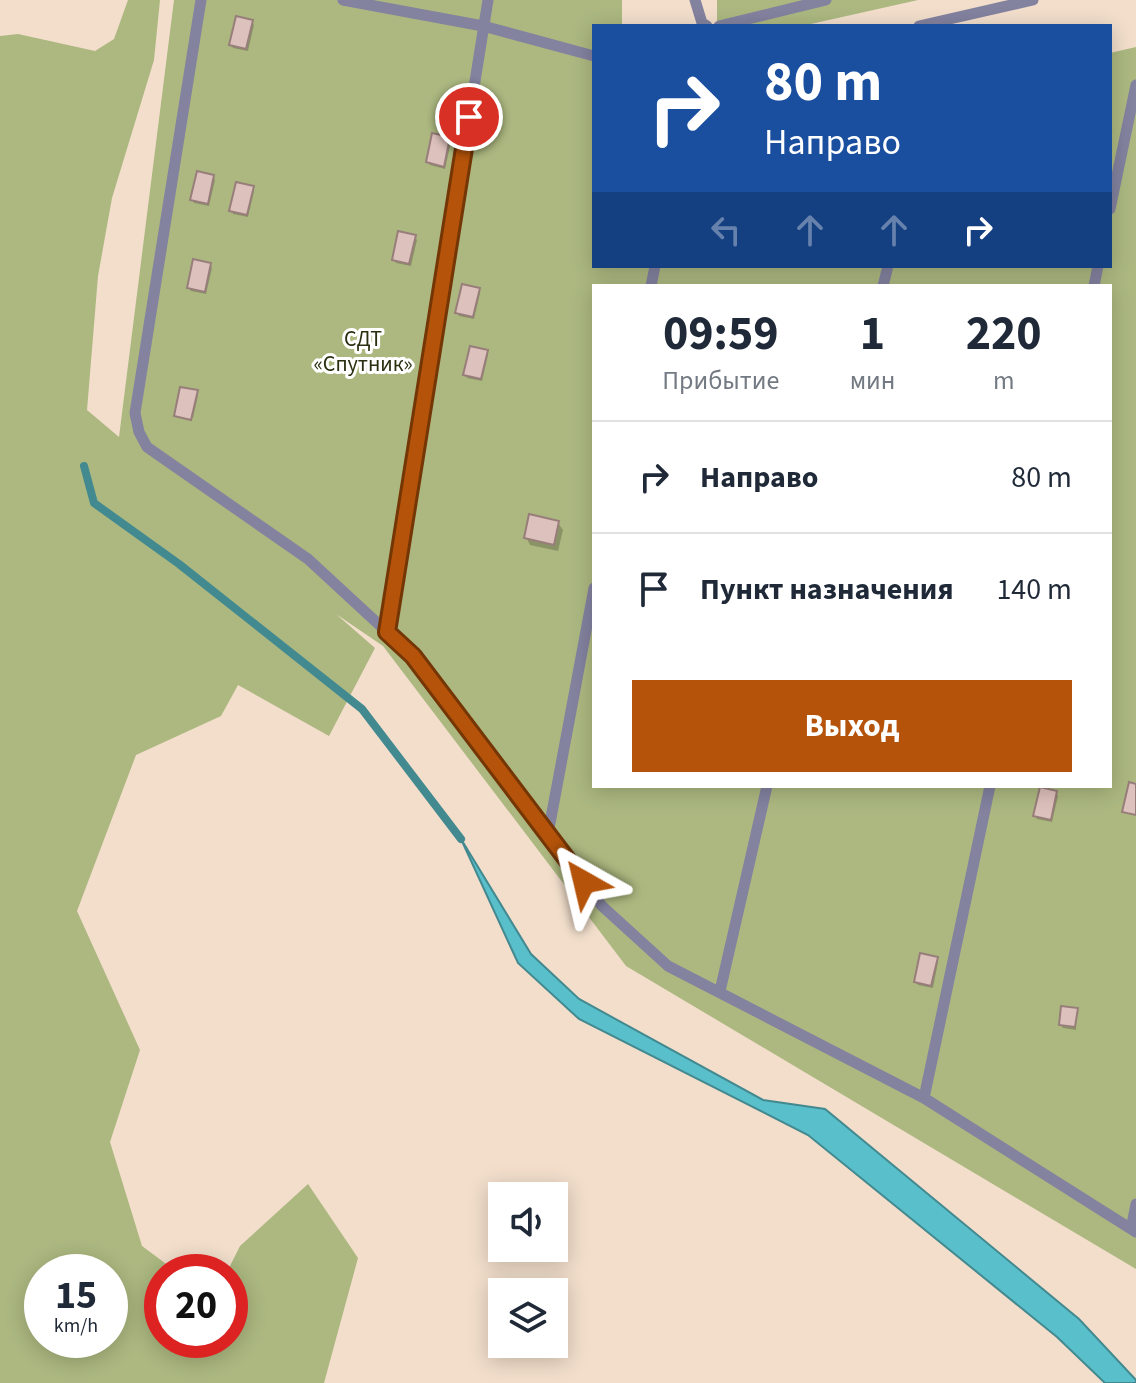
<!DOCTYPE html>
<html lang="ru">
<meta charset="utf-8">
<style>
:root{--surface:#fff;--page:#f6f6f7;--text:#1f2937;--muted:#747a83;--line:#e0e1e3;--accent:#b45309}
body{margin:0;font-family:"Source Sans 3",sans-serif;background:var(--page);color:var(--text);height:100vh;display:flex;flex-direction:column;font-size:30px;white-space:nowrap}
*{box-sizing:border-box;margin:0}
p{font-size:26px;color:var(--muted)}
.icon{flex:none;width:44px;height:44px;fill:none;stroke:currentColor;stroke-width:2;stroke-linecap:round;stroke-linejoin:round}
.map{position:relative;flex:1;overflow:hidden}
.panel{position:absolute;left:592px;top:284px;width:520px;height:504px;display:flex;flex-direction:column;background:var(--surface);border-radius:0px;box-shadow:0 4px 20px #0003}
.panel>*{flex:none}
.hud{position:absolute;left:592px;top:24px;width:520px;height:244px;border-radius:0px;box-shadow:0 4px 20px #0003;background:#1a4fa0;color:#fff;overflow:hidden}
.controls{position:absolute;left:488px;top:1182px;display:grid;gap:16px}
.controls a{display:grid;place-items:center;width:80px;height:80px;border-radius:0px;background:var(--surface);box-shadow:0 4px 20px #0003;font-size:40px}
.speed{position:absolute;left:24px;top:1254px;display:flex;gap:16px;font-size:40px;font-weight:700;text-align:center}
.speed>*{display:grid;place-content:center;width:104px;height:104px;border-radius:50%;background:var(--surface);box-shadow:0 4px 20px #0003;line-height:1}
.speed small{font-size:20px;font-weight:400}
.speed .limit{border:12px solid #d22;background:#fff;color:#111}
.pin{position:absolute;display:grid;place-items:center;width:68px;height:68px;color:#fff;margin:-34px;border:4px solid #fff;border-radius:50%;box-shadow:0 2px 8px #0007}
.me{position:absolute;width:88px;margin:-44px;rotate:323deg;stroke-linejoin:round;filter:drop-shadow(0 0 6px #0008)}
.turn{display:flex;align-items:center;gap:28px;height:168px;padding:0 40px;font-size:36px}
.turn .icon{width:104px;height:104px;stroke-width:2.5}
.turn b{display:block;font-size:56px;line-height:68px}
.lanes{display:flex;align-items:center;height:76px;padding:0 40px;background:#0003;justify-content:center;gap:40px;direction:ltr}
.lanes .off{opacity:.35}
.eta{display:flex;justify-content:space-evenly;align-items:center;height:136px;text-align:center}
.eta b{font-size:48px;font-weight:700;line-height:56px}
.cta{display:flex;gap:16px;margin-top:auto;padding:16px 40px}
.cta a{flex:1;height:92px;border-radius:0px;background:var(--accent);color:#fff;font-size:32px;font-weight:700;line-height:92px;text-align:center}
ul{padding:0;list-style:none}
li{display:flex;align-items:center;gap:24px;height:112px;padding:0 40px;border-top:2px solid var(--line)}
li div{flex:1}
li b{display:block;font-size:30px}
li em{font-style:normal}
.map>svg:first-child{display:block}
.green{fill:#acb880;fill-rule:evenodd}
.water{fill:#59c0cb;stroke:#438990;stroke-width:2}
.shadow{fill:#0003}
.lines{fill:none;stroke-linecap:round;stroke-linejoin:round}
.stream{stroke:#438990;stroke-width:8}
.building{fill:#ddc1bc;stroke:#987e7a;stroke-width:2}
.lane{stroke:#83829f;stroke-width:11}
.route-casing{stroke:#753606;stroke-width:20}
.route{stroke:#b45309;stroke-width:14}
.labels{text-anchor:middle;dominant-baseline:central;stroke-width:6;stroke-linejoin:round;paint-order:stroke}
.park-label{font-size:22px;fill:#2a2f10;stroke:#fff}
</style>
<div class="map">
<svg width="1136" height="1383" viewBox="0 0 1136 1383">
<rect width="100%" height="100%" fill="#f2decb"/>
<path class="green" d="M 128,0 L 160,0 L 154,60 L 112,198 L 98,276 L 87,410 L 119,437 L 174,0 L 622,0 L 622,26 L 594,26 L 594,266 L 1110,266 L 1110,53 L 1136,47 L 1136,1269 L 626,966 L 383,646 L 336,614 L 375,648 L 329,736 L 238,685 L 221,716 L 136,755 L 77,911 L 140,1050 L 110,1142 L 142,1246 L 177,1272 L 162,1272 L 162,1340 L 230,1340 L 230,1272 L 227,1272 L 240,1246 L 308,1184 L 358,1258 L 324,1383 L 0,1383 L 0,36 L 18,34 L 95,51 L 114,39 ZM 594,286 L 1110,286 L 1110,786 L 594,786 ZM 42,1272 L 110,1272 L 110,1340 L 42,1340 Z
M 717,0 L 918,0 L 802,26 L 717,26 Z"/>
<path class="water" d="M 461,839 L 531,954 L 579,999 L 763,1100 L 825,1109 L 1079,1319 L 1136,1380 L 1136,1383 L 1105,1383 L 1057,1337 L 808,1135 L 579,1019 L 518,963 Z"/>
<path class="shadow" d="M 252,22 L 254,25 L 248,51 L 233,48 L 231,45 Z
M 449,139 L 451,142 L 445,169 L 430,165 L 428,162 Z
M 213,176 L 215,180 L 209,206 L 194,203 L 192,199 Z
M 252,188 L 254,191 L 248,217 L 233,214 L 232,211 Z
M 415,237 L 417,240 L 411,266 L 396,263 L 394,260 Z
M 210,265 L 212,268 L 206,294 L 191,291 L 189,288 Z
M 478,290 L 480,293 L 474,319 L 459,316 L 458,313 Z
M 486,352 L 488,355 L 482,381 L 467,378 L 466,375 Z
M 196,392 L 198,395 L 193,418 L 176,414 Z
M 558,523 L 563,530 L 558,551 L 530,545 L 526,537 Z
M 1056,793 L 1058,796 L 1052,822 L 1037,819 L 1035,816 Z
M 937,959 L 938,962 L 933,988 L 918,985 L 916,982 Z
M 1076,1010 L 1076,1030 L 1063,1028 L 1061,1025 Z"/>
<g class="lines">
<path class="stream" d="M 84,466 L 94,503 L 179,564 L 362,709 L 461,839"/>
</g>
<path class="building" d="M 236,16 L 253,20 L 246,49 L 229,45 Z
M 432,133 L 450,137 L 444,167 L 426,162 Z
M 197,171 L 214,175 L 208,204 L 190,200 Z
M 236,182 L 254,186 L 247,215 L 229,211 Z
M 398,231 L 416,235 L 409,264 L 392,260 Z
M 193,259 L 211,263 L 205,292 L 187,288 Z
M 462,284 L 480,288 L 473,317 L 455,313 Z
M 470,346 L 488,350 L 481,379 L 463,375 Z
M 180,387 L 198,390 L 191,420 L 174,416 Z
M 529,514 L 559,521 L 554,545 L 524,538 Z
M 1129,782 L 1136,784 L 1136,815 L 1122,812 Z
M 1040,787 L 1057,791 L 1051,820 L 1033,816 Z
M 920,953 L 938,957 L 931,986 L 914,982 Z
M 1061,1006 L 1078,1008 L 1075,1027 L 1059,1025 Z"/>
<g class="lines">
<path class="lane" d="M 201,0 L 135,413 L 139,432 L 147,447 L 308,559 L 413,656 L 602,906 L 668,966 L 924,1098 L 1136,1232
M 343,0 L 483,26 L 594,56
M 695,0 L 702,23 L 707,26
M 719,26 L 826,0
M 919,26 L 1033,0
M 1110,209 L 1136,85
M 651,286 L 655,266
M 883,286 L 888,266
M 1094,286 L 1098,266
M 387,632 L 488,0
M 548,834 L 594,588
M 720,991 L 767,786
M 924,1098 L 990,786
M 1131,1229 L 1136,1204"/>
</g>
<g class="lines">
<defs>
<path id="route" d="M 469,117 L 387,632 L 413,656 L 584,882"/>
</defs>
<use href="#route" class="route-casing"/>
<use href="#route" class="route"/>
</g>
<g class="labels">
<g class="park-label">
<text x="363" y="339">СДТ<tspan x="363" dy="25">«Спутник»</tspan></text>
</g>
</g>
</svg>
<div class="controls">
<a><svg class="icon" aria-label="sound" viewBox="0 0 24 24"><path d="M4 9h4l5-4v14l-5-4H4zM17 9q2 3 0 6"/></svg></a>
<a><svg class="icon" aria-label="layers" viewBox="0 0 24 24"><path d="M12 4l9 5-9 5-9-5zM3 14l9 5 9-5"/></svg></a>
</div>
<div class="speed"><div>15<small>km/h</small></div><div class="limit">20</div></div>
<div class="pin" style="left:469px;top:117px;background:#d93025"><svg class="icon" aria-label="arrive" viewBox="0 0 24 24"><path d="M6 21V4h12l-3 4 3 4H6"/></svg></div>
<svg class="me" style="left:584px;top:882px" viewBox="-20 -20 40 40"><path d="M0-17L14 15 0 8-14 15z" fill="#b45309" stroke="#fff" stroke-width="4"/></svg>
<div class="hud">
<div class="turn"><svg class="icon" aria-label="right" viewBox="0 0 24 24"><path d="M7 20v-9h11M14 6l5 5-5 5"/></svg><div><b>80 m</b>Направо</div></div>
<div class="lanes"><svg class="icon off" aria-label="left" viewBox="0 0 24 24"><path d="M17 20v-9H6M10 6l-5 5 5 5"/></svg><svg class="icon off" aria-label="ahead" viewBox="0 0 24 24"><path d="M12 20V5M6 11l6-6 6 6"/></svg><svg class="icon off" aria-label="ahead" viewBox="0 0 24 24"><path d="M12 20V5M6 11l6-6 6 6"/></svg><svg class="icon" aria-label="right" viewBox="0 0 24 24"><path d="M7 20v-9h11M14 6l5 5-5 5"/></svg></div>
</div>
<section class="panel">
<div class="eta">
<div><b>09:59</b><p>Прибытие</p></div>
<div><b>1</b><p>мин</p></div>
<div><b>220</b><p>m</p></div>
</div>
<ul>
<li><svg class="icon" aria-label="right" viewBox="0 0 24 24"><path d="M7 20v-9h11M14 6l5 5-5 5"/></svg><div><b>Направо</b></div><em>80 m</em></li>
<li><svg class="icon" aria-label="arrive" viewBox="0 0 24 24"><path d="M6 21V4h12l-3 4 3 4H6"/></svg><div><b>Пункт назначения</b></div><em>140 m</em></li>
</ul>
<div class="cta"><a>Выход</a></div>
</section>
</div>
